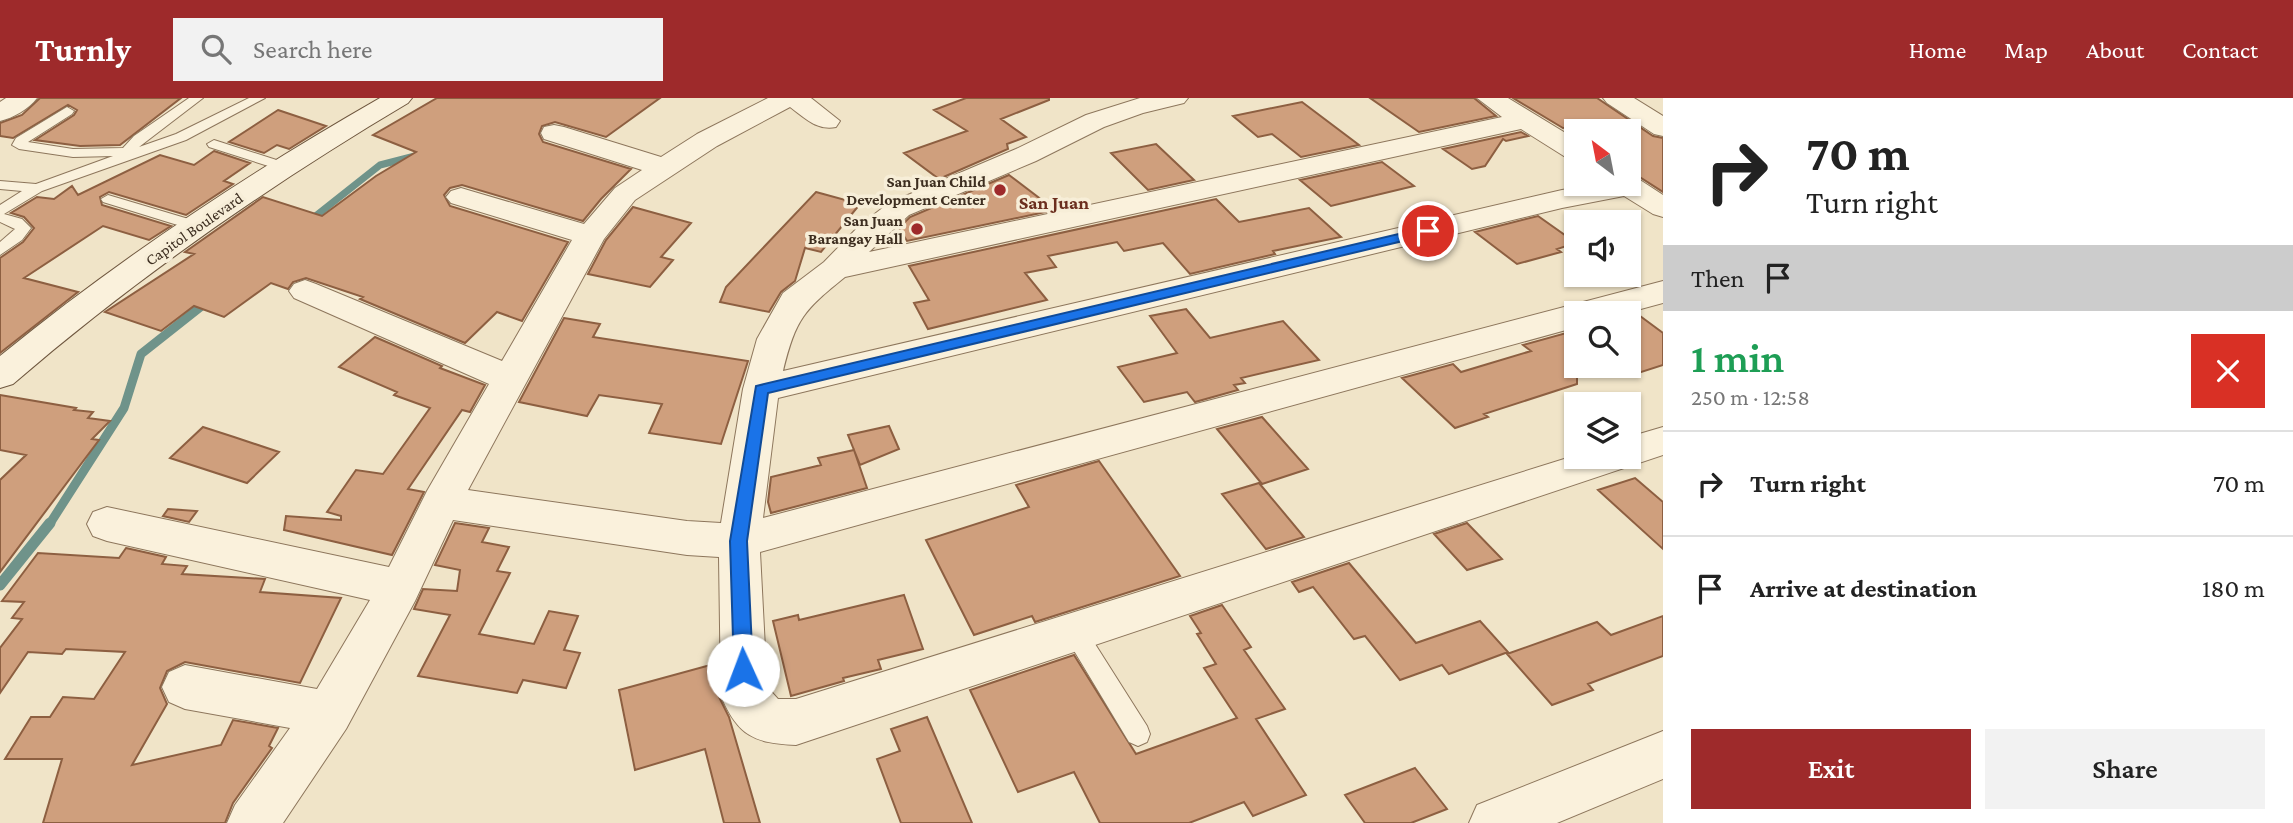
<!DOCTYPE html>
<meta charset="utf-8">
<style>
:root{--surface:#fff;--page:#f2f2f2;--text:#222;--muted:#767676;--line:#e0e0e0;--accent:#9e2a2b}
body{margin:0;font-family:"Crimson Pro",serif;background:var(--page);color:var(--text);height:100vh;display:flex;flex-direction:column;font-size:26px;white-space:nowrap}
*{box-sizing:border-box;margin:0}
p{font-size:23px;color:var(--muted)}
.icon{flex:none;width:38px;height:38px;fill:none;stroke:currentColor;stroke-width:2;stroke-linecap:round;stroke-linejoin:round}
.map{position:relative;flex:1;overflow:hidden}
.panel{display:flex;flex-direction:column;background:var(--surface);width:630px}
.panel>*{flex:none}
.hud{background:#fff;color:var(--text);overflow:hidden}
.needle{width:46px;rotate:328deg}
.buttons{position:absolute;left:1564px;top:21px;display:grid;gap:14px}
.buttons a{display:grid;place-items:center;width:77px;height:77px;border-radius:0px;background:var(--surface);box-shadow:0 2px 5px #0004;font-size:35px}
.pin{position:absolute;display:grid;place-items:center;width:60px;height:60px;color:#fff;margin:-30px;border:4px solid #fff;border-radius:50%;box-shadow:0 2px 7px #0007}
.me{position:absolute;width:77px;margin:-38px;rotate:358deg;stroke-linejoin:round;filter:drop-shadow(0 0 5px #0008)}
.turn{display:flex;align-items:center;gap:24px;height:147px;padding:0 28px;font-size:32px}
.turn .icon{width:91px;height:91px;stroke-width:2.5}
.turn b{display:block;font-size:49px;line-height:60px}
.then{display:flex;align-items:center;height:66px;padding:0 28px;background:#0003;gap:14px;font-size:26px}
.round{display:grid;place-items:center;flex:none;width:74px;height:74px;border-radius:0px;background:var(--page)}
.overview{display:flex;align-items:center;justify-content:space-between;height:119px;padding:0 28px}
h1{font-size:42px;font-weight:600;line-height:52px;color:#1e9e55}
.cta{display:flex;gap:14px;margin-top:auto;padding:14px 28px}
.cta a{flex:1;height:80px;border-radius:0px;background:var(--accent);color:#fff;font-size:28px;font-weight:600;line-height:80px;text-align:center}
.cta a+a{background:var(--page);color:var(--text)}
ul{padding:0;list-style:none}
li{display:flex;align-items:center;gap:21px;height:105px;padding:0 28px;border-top:2px solid var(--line)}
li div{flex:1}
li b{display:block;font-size:26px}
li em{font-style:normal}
header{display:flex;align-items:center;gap:42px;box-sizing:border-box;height:98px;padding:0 35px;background:var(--accent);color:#fff}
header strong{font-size:33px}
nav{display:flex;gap:38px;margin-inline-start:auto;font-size:24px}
.search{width:490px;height:63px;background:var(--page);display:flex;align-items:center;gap:18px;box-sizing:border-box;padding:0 24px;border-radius:0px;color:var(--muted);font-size:26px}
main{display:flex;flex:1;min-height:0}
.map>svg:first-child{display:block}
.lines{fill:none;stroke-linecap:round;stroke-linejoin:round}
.stream-far2{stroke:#6f938a;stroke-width:7}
.stream-far1{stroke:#6f938a;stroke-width:9}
.stream{stroke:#6f938a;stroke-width:11}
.building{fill:#cf9f7d;stroke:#8d5f41;stroke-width:2}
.service-casing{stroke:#8d765c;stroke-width:2}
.minor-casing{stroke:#8d765c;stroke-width:2}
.tertiary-casing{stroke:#8d765c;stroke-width:2}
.secondary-casing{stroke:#6f573f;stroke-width:2}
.service{fill:#faf1dc;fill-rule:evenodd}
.minor{fill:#faf1dc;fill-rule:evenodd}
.tertiary{fill:#faf1dc;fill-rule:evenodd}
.secondary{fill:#faf1dc;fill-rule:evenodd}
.route{fill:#1a73e8;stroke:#114b97;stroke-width:2}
.poi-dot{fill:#9e2a2b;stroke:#f7eed8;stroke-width:2.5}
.labels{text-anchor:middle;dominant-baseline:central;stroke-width:7;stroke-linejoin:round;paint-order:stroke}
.far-poi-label{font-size:16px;font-weight:bold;fill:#3d2e20;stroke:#f7eed8;text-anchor:end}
.far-street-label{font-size:16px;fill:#3d2e20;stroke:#f7eed8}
.far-quarter-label{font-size:19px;font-weight:bold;fill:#6b2e1e;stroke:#f7eed8}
</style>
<header>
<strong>Turnly</strong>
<div class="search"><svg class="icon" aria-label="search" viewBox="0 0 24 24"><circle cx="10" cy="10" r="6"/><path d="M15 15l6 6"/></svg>Search here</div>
<nav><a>Home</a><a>Map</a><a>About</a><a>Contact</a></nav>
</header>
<main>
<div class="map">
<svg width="1663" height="725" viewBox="0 0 1663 725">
<rect width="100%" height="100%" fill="#f0e4c8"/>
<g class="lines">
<path class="stream-far2" d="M 308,124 L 380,67 L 415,58"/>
<path class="stream-far1" d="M 49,427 L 124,310 L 141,256 L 208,203"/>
<path class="stream" d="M 0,487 L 50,425"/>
</g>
<path class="building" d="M 40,0 L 181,0 L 120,47 L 80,48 L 35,42 L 74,17 L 77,12 L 68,7 L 13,40 L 0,38 L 0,25 L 22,17 Z
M 437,0 L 660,0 L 606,39 L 555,24 L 542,28 L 539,36 L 543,44 L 631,71 L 601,101 L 583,123 L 462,87 L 450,90 L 444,97 L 450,108 L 568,144 L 522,223 L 497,214 L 465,245 L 360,201 L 363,199 L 306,180 L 293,184 L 288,191 L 271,185 L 224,219 L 194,208 L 161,233 L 105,214 L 194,156 L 185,154 L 263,99 L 322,118 L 376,78 L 416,54 L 373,37 Z
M 966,0 L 1049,0 L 1049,2 L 1001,21 L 1026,39 L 1007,46 L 1008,51 L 939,81 L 904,55 L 967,33 L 934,12 Z
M 1370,0 L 1474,0 L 1496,18 L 1419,34 Z
M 1513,0 L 1597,0 L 1653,38 L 1663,40 L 1663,94 L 1641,80 L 1629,76 L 1629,33 L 1606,33 L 1593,26 L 1563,30 Z
M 1302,4 L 1359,47 L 1301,59 L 1272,36 L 1258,39 L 1233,18 Z
M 278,12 L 326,28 L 289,51 L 277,47 L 264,55 L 229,44 Z
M 1521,34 L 1528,38 L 1506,43 L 1503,41 L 1485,68 L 1472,71 L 1443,51 Z
M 1156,46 L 1194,82 L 1148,92 L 1111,55 Z
M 214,53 L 250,65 L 224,83 L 233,86 L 186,117 L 109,94 L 100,99 L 102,107 L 171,128 L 149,142 L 103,128 L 24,180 L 78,194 L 0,255 L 0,160 L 23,144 L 34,130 L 24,119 L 11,115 L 37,99 L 54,101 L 72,88 L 78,97 L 160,57 L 194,67 Z
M 1382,64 L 1414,88 L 1331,108 L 1300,82 Z
M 1009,77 L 1055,112 L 907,143 L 899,130 L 910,119 Z
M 816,94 L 860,106 L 821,154 L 805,150 L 795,183 L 781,194 L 769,214 L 720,204 L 726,189 Z
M 1216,101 L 1239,124 L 1309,110 L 1341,139 L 1273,153 L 1275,156 L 1190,176 L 1163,145 L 1124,153 L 1117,144 L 1048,158 L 1056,169 L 1025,175 L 1047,202 L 928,231 L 914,205 L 929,202 L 909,168 Z
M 633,109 L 691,125 L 661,159 L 673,162 L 650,189 L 588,176 L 606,142 Z
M 1538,118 L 1576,145 L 1557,151 L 1561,154 L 1517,166 L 1475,134 Z
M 1186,211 L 1210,240 L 1283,223 L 1319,262 L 1241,280 L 1245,285 L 1234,287 L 1238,292 L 1195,304 L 1187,294 L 1144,304 L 1118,269 L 1177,255 L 1150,218 Z
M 1636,215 L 1663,235 L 1663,267 L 1629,278 L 1629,217 Z
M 564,220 L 600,226 L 593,239 L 748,263 L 721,346 L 649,335 L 662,306 L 599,297 L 587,318 L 519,304 Z
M 1577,232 L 1577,286 L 1484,316 L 1488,319 L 1455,330 L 1402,280 L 1453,266 L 1461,274 L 1531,253 L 1523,247 Z
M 375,239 L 442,268 L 440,270 L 485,287 L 470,314 L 462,312 L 408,391 L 424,394 L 392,457 L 284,432 L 286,418 L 341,422 L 341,418 L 327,414 L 356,372 L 383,376 L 430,310 L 394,297 L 397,294 L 339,269 Z
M 0,297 L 76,310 L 74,312 L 93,314 L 88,320 L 110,323 L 92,341 L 99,342 L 0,474 L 0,382 L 26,357 L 0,352 Z
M 1262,319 L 1308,371 L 1262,386 L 1217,331 Z
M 889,328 L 899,351 L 860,367 L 848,337 Z
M 203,329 L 234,339 L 279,354 L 247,385 L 170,360 Z
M 854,352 L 867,390 L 771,415 L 768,404 L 771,379 L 821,367 L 818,360 Z
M 1099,363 L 1180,478 L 1035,524 L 1032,518 L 974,537 L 926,442 L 1029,409 L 1016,387 Z
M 1635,380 L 1663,404 L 1663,451 L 1598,392 Z
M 1259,385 L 1304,439 L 1266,451 L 1222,396 Z
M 168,411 L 197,413 L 189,424 L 163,418 Z
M 455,425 L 489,430 L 482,444 L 509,449 L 497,473 L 510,475 L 479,536 L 534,546 L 549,513 L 578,518 L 564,552 L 580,555 L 566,590 L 523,582 L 517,595 L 418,578 L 450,517 L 414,511 L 423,491 L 457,493 L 460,472 L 435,467 Z
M 1467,425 L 1502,461 L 1467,472 L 1434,436 Z
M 126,450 L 166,459 L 162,466 L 187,468 L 182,476 L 265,481 L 260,494 L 341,500 L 300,585 L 185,564 L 167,573 L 160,590 L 167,606 L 132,667 L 221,647 L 233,622 L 278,630 L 269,648 L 272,650 L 233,705 L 225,725 L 43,725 L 62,661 L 5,661 L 31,619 L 50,619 L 63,599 L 94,601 L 125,554 L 66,551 L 62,556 L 28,554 L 0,595 L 0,550 L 22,521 L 12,520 L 24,504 L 2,503 L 38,455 L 119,460 Z
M 1349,465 L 1416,545 L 1480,523 L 1508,554 L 1449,576 L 1442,567 L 1400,582 L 1365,538 L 1354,541 L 1313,489 L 1299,494 L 1292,484 Z
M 904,497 L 923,551 L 878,562 L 881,571 L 843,580 L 844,583 L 791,598 L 773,523 L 798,517 L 799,522 Z
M 1222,507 L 1251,549 L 1244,552 L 1285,611 L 1256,621 L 1306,697 L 1253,718 L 1244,704 L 1189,725 L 1100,725 L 1074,674 L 1018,694 L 970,592 L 1074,557 L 1136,656 L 1237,620 L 1204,570 L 1216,566 L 1197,536 L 1201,535 L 1190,518 Z
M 1663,518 L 1663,558 L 1588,586 L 1593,592 L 1552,607 L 1507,556 L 1597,524 L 1611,537 Z
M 714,566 L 719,599 L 729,619 L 760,725 L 724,725 L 705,651 L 635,672 L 619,592 Z
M 927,619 L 972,725 L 901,725 L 877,661 L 900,653 L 891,631 Z
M 1415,670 L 1447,711 L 1411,725 L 1365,725 L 1345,697 Z"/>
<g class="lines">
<defs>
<path id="service" d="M 189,0 L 203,0 L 139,49 L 176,36 L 249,0 L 265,0 L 186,42 L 42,93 L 4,116 L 22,121 L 31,130 L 22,142 L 0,157 L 0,144 L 15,131 L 0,124 L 0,107 L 22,93 L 0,91 L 0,83 L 36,86 L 113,58 L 73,59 L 19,51 L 12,47 L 16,40 L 67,9 L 74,13 L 72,16 L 28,44 L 73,51 L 123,50 L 134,38 Z
M 214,42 L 289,66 L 291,69 L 284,73 L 209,49 L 207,46 Z
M 108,97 L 202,125 L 205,128 L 197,133 L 103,104 L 101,101 Z
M 1075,524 L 1083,527 L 1147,628 L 1150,636 L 1147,644 L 1138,648 L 1129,644 L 1067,541 L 1064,534 L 1067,527 Z"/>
<path id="minor" d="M 6,0 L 37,0 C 29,11 13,20 0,23 L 0,4 Z
M 768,0 L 811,0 L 840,23 L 836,29 C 817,33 805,20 790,9 L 717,48 L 635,102 L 604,141 L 468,392 L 687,423 L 721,425 L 743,291 L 757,241 L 783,195 L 824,164 L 859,128 L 889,105 L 1016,51 L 1086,17 L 1140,0 L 1188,0 L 1184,5 L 1143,15 L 1104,29 L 1036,63 L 909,117 L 869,154 L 1502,19 L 1477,0 L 1508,0 L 1577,42 L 1577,62 L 1567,60 L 1521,31 L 845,179 C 804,212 796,220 783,273 L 1562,92 L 1596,86 L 1629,86 L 1629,78 L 1640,82 L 1663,97 L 1663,119 L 1653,116 L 1624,98 L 1562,110 L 778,300 L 763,420 L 1663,183 L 1663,205 L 1626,215 L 1577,215 L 1577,229 L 760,454 L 767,589 L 778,601 L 796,601 L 1577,357 L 1629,359 L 1629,339 L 1663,329 L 1663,357 L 796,647 C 754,645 738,638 721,598 L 719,459 L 687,457 L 453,422 L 415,503 L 346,631 L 283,725 L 227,725 L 235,707 L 290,630 L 185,611 L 169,604 L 162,589 L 169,574 L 185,567 L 317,591 L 370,502 L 107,443 L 93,438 L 87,426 L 93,414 L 107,409 L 389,469 L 427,393 L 489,286 L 294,200 L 289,193 L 294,186 L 305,182 L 316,186 L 502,263 L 572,142 L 451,105 L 446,99 L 451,93 L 461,90 L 471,93 L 584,126 L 615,90 L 642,72 L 544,41 L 541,35 L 544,29 L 554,27 L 564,29 L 661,59 L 697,36 Z
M 1603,0 L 1634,0 L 1663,18 L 1663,38 L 1654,36 L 1607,5 Z"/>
<path id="tertiary" d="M 1663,633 L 1663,681 L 1557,725 L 1469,725 L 1477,707 Z"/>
<path id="secondary" d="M 380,0 L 412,0 L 408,5 C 268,88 136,180 13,286 L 0,290 L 0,258 C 119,161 247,76 380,0 Z"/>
</defs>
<use href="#service" class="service-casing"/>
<use href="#minor" class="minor-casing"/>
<use href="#tertiary" class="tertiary-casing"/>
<use href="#secondary" class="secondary-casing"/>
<use href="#service" class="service"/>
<use href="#minor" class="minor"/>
<use href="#tertiary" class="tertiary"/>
<use href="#secondary" class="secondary"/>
</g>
<path class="route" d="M 1428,129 L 1434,133 L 1432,136 L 768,295 L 747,443 L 753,572 L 750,579 L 743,581 L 737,579 L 734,572 L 730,443 L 756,288 Z"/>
<g class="poi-dot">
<circle cx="1000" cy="92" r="7"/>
<circle cx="917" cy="131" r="7"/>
</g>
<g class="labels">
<g class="far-poi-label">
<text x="986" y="83">San Juan Child<tspan x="986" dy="18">Development Center</tspan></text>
<text x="903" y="122">San Juan<tspan x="903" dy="18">Barangay Hall</tspan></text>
</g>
<g class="far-street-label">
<text transform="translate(194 131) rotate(-35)">Capitol Boulevard</text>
</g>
<g class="far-quarter-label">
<text x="1054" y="104">San Juan</text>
</g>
</g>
</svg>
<div class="buttons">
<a><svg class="needle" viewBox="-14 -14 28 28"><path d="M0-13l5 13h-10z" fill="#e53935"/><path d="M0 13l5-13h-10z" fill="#767676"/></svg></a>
<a><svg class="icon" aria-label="sound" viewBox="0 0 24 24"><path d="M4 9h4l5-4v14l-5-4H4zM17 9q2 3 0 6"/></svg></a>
<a><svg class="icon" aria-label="search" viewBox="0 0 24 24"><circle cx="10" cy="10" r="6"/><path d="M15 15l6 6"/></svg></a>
<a><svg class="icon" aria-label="layers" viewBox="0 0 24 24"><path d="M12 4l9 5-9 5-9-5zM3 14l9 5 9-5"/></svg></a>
</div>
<div class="pin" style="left:1428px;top:133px;background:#d93025"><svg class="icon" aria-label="arrive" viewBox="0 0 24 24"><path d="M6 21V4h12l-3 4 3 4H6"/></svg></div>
<svg class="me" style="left:743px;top:572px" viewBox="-20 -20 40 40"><circle r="19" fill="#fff"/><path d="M0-13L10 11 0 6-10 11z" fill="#1a73e8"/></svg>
</div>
<section class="panel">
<div class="hud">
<div class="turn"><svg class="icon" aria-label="right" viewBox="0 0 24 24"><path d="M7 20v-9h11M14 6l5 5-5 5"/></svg><div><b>70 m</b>Turn right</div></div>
<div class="then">Then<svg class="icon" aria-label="arrive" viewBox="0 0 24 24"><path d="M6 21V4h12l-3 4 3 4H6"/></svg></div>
</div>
<div class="overview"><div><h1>1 min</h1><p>250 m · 12:58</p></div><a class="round" style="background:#d93025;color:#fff"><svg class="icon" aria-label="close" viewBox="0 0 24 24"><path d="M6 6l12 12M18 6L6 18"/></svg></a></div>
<ul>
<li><svg class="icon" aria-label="right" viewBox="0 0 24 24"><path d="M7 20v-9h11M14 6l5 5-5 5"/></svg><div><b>Turn right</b></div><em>70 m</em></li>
<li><svg class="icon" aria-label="arrive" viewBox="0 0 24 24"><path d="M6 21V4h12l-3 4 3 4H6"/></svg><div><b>Arrive at destination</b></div><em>180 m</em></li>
</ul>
<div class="cta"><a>Exit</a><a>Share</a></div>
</section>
</main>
